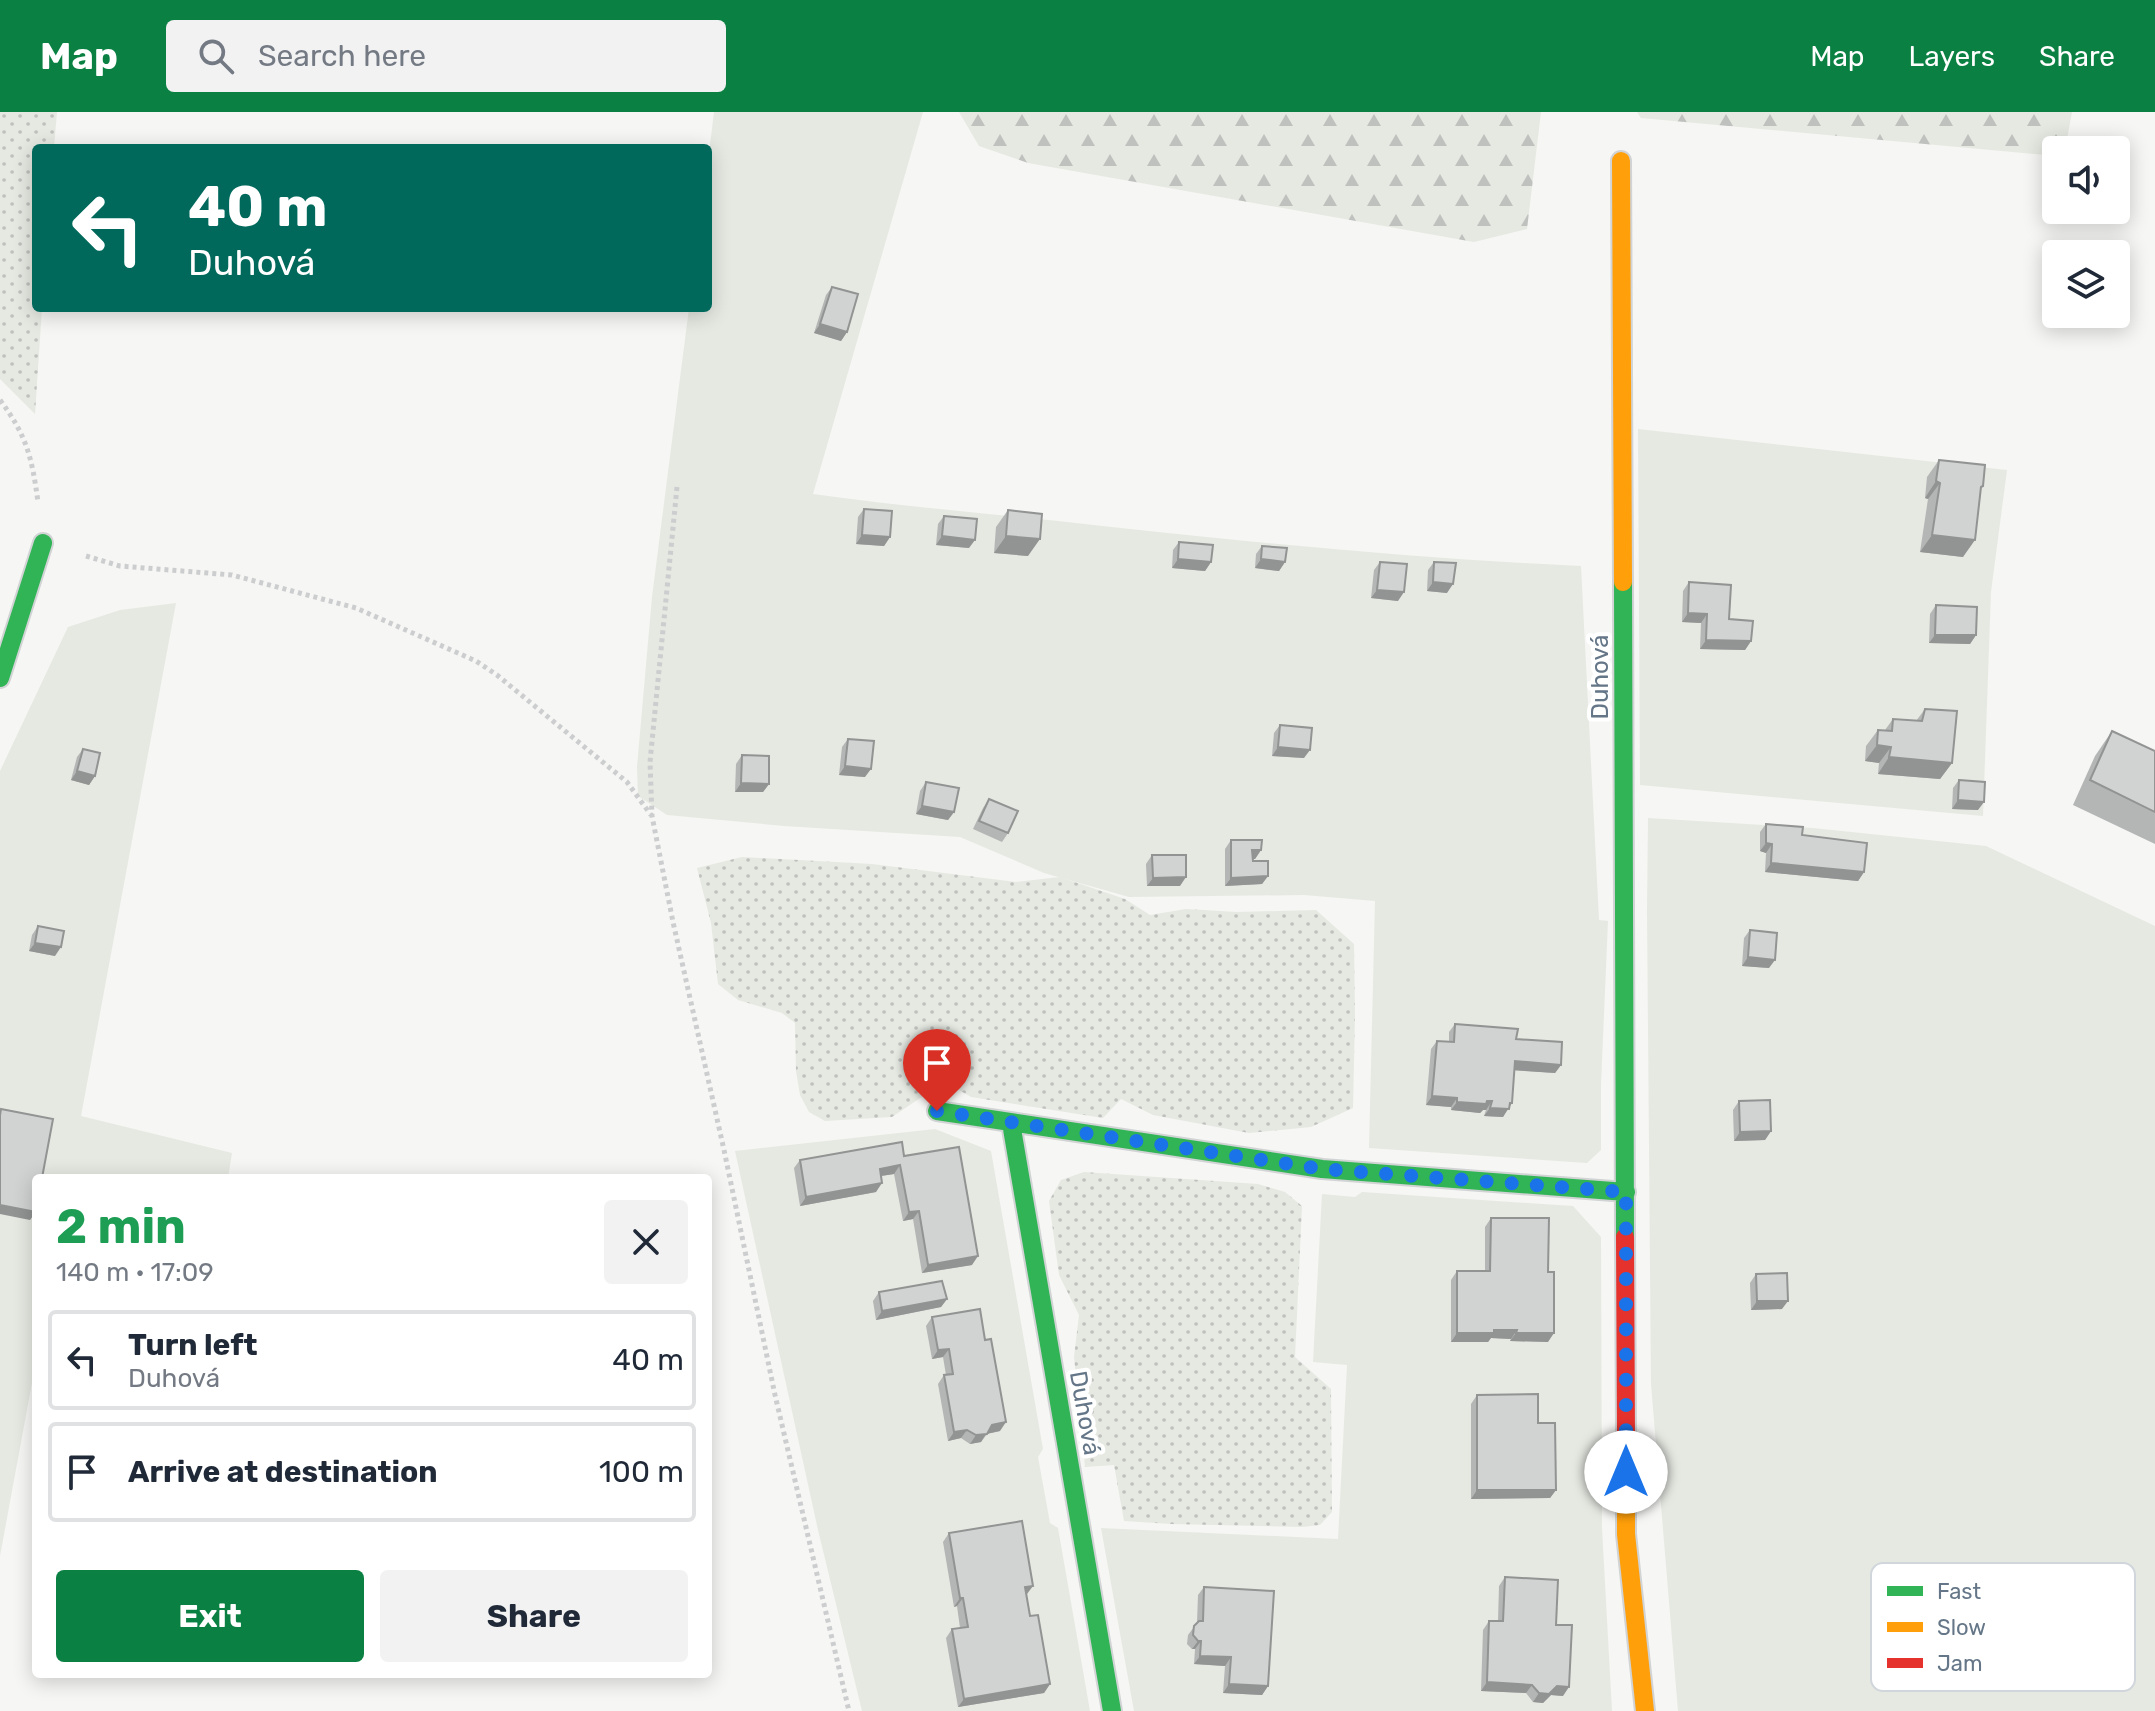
<!DOCTYPE html>
<meta charset="utf-8">
<style>
:root{--surface:#fff;--page:#f2f2f3;--text:#1f2937;--muted:#747a83;--line:#e0e1e3;--accent:#0b8043}
body{margin:0;font-family:Rubik,sans-serif;background:var(--page);color:var(--text);height:100vh;display:flex;flex-direction:column;font-size:30px;white-space:nowrap}
*{box-sizing:border-box;margin:0}
p{font-size:26px;color:var(--muted)}
.icon{flex:none;width:44px;height:44px;fill:none;stroke:currentColor;stroke-width:2;stroke-linecap:round;stroke-linejoin:round}
.map{position:relative;flex:1;overflow:hidden}
.panel{position:absolute;left:32px;top:1062px;width:680px;height:504px;display:flex;flex-direction:column;background:var(--surface);border-radius:8px;box-shadow:0 4px 20px #0003}
.panel>*{flex:none}
.banner{position:absolute;left:32px;top:32px;width:680px;height:168px;border-radius:8px;box-shadow:0 4px 20px #0003;background:#00695c;color:#fff;overflow:hidden}
.fabs{position:absolute;left:2042px;top:24px;display:grid;gap:16px}
.fabs a{display:grid;place-items:center;width:88px;height:88px;border-radius:8px;background:var(--surface);box-shadow:0 4px 20px #0003;font-size:40px}
.pin{position:absolute;display:grid;place-items:center;width:68px;height:68px;color:#fff;margin:-82px -34px;border-radius:50% 50% 50% 0;rotate:-45deg;box-shadow:0 0 8px #0007}
.pin .icon{rotate:45deg}
.me{position:absolute;width:88px;margin:-44px;rotate:0deg;stroke-linejoin:round;filter:drop-shadow(0 0 6px #0008)}
.turn{display:flex;align-items:center;gap:28px;height:168px;padding:0 24px;font-size:36px}
.turn .icon{width:104px;height:104px;stroke-width:2.5}
.turn b{display:block;font-size:56px;line-height:68px}
.round{display:grid;place-items:center;flex:none;width:84px;height:84px;border-radius:8px;background:var(--page)}
.summary{display:flex;align-items:center;justify-content:space-between;height:136px;padding:0 24px}
h1{font-size:48px;font-weight:700;line-height:60px;color:#1e9e55}
.action{display:flex;gap:16px;margin-top:auto;padding:16px 24px}
.action a{flex:1;height:92px;border-radius:8px;background:var(--accent);color:#fff;font-size:32px;font-weight:700;line-height:92px;text-align:center}
.action a+a{background:var(--page);color:var(--text)}
ul{padding:0;list-style:none}
li{display:flex;align-items:center;gap:24px;height:100px;margin:0 16px 12px;padding:0 8px;border:4px solid var(--line);border-radius:8px}
li div{flex:1}
li b{display:block;font-size:30px}
li em{font-style:normal}
header{display:flex;align-items:center;gap:48px;box-sizing:border-box;height:112px;padding:0 40px;background:var(--accent);color:#fff}
header strong{font-size:38px}
nav{display:flex;gap:44px;margin-inline-start:auto;font-size:28px}
.search{width:560px;height:72px;background:var(--page);display:flex;align-items:center;gap:20px;box-sizing:border-box;padding:0 28px;border-radius:8px;color:var(--muted);font-size:30px}
.map>svg:first-child{display:block}
.grass{fill:url(#grass-dots)}
.forest{fill:url(#forest-firs)}
.garden{fill:#e6e9e2}
.lines{fill:none;stroke-linecap:round;stroke-linejoin:round}
.fast-casing{stroke:#d1d3d4;stroke-width:22}
.slow-casing{stroke:#d1d3d4;stroke-width:22}
.jam-casing{stroke:#d1d3d4;stroke-width:22}
.path{stroke:#cccdce;stroke-width:5;stroke-dasharray:4 4;stroke-linecap:butt}
.fast{stroke:#30b455;stroke-width:18}
.slow{stroke:#ff9f0a;stroke-width:18}
.jam{stroke:#e5322d;stroke-width:18}
.wall{fill:#b4b5b5}
.shaded-wall{fill:#929393}
.building{fill:#d1d2d2;stroke:#929393;stroke-width:2}
.route{stroke:#1a73e8;stroke-width:14;stroke-dasharray:0 25.2}
.labels{text-anchor:middle;dominant-baseline:central;stroke-width:8;stroke-linejoin:round;paint-order:stroke}
.street-label{font-size:24px;fill:#647687;stroke:#fff}
.key{fill:#fff;stroke:#d0d6db;stroke-width:2}
.key-label{font-size:22px;fill:#647687}
</style>
<header>
<strong>Map</strong>
<div class="search"><svg class="icon" aria-label="search" viewBox="0 0 24 24"><circle cx="10" cy="10" r="6"/><path d="M15 15l6 6"/></svg>Search here</div>
<nav><a>Map</a><a>Layers</a><a>Share</a></nav>
</header>
<div class="map">
<svg width="2155" height="1599" viewBox="0 0 2155 1599">
<defs>
<pattern id="grass-dots" width="8" height="8" patternUnits="userSpaceOnUse" patternTransform="scale(2)"><rect width="8" height="8" fill="#e6e9e2"/><path d="M2 2h.1M6 6h.1" fill="none" stroke="#bec1bd" stroke-width="1.8" stroke-linecap="round"/></pattern>
<pattern id="forest-firs" width="22" height="20" patternUnits="userSpaceOnUse" patternTransform="scale(2)"><rect width="22" height="20" fill="#e6e9e2"/><path d="M5 1l3.5 6h-7zM16 11l3.5 6h-7z" fill="#bec1bd"/></pattern>
</defs>
<rect width="100%" height="100%" fill="#f6f6f4"/>
<path class="grass" d="M 0,0 L 57,0 L 54,36 L 36,36 L 36,196 L 42,196 L 35,302 L 0,267 Z
M 742,745 L 872,752 L 1016,770 L 1060,765 L 1125,787 L 1150,803 L 1186,797 L 1237,800 L 1316,798 L 1354,832 L 1355,903 L 1353,996 L 1311,1015 L 1249,1021 L 1153,1003 L 1121,987 L 1103,1006 L 971,985 L 952,974 L 938,974 L 892,1005 L 825,1009 L 809,1000 L 800,983 L 796,959 L 795,911 L 782,901 L 738,888 L 718,872 L 711,811 L 697,756 Z
M 1084,1060 L 1258,1072 L 1285,1080 L 1302,1094 L 1295,1245 L 1331,1277 L 1332,1400 L 1320,1413 L 1302,1415 L 1171,1412 L 1124,1409 L 1114,1353 L 1085,1355 L 1074,1245 L 1079,1203 L 1059,1163 L 1049,1089 L 1061,1068 Z"/>
<path class="forest" d="M 959,0 L 1541,0 L 1527,117 L 1474,130 L 1028,51 L 979,34 Z
M 1637,0 L 2072,0 L 2065,38 L 2056,38 L 2056,44 L 1641,6 Z"/>
<path class="garden" d="M 714,0 L 923,0 L 813,382 C 892,393 970,400 1049,408 C 1226,428 1403,446 1581,454 L 1599,808 L 1608,809 L 1601,972 L 1601,1038 L 1587,1051 L 1369,1036 L 1375,789 L 1304,783 L 1129,785 L 1044,761 L 960,725 L 784,714 L 667,703 L 638,684 L 637,655 L 652,485 L 689,196 L 708,196 L 708,49 Z
M 1638,317 L 2007,358 L 1991,480 L 1983,704 L 1640,673 Z
M 176,491 L 81,1004 L 232,1041 L 228,1066 L 36,1066 L 36,1249 L 0,1444 L 0,659 L 68,515 L 120,498 Z
M 1648,706 L 1813,716 L 1986,734 L 2155,814 L 2155,1599 L 1678,1599 L 1651,1272 L 1647,799 Z
M 935,1017 L 991,1039 L 1043,1337 L 1038,1345 L 1050,1411 L 1058,1416 L 1090,1599 L 862,1599 L 818,1418 L 735,1039 Z
M 1362,1080 L 1573,1094 L 1601,1125 L 1602,1416 L 1612,1599 L 1134,1599 L 1101,1416 L 1338,1427 L 1347,1253 L 1313,1250 L 1322,1082 L 1355,1085 Z"/>
<g class="lines">
<defs>
<path id="fast" d="M 1623,470 L 1625,1125
M 0,566 L 43,431
M 937,999 L 1322,1057 L 1626,1080
M 1011,1011 L 1112,1599"/>
<path id="slow" d="M 1621,49 L 1623,470
M 1626,1326 L 1626,1422 L 1645,1599"/>
<path id="jam" d="M 1625,1125 L 1626,1326"/>
</defs>
<use href="#fast" class="fast-casing"/>
<use href="#slow" class="slow-casing"/>
<use href="#jam" class="jam-casing"/>
<path class="path" d="M 0,288 C 27,324 32,346 38,390
M 677,375 L 650,650 L 652,704 L 673,810 L 724,1038 L 775,1283 L 849,1599
M 86,444 L 120,454 L 232,463 L 356,496 L 476,549 L 497,563 L 627,670 L 651,703"/>
<use href="#fast" class="fast"/>
<use href="#slow" class="slow"/>
<use href="#jam" class="jam"/>
</g>
<path class="wall" d="M 832,175 L 847,220 L 841,229 L 814,221 L 826,183 Z
M 1939,348 L 1983,374 L 1980,378 L 1963,445 L 1920,440 L 1928,387 L 1925,386 L 1927,365 Z
M 864,397 L 890,425 L 884,434 L 856,432 L 858,405 Z
M 1008,398 L 1028,444 L 994,441 L 996,415 Z
M 944,404 L 969,436 L 936,433 L 938,412 Z
M 1179,430 L 1211,450 L 1205,459 L 1172,456 L 1173,438 Z
M 1262,434 L 1285,450 L 1279,459 L 1255,456 L 1256,442 Z
M 1380,450 L 1398,489 L 1371,486 L 1374,458 Z
M 1434,450 L 1447,481 L 1427,479 L 1428,458 Z
M 1689,470 L 1751,529 L 1745,538 L 1700,537 L 1701,511 L 1682,510 L 1683,479 Z
M 1936,493 L 1976,523 L 1970,532 L 1929,531 L 1930,502 Z
M 1925,597 L 1952,651 L 1940,667 L 1878,662 L 1879,651 L 1865,649 L 1866,634 L 1878,618 L 1885,618 L 1893,607 L 1916,609 Z
M 1280,613 L 1304,646 L 1272,644 L 1274,621 Z
M 2112,619 L 2155,639 L 2155,732 L 2073,693 L 2095,644 Z
M 848,627 L 865,665 L 839,663 L 842,635 Z
M 83,637 L 95,664 L 89,673 L 71,668 L 77,645 Z
M 742,643 L 769,672 L 763,680 L 735,680 L 736,652 Z
M 1959,668 L 1978,698 L 1952,697 L 1953,676 Z
M 926,670 L 954,700 L 948,708 L 916,702 L 920,679 Z
M 989,687 L 1008,721 L 1002,730 L 973,717 L 983,696 Z
M 1766,712 L 1802,723 L 1864,760 L 1858,769 L 1765,760 L 1766,741 L 1760,739 L 1760,720 Z
M 1231,728 L 1261,738 L 1255,747 L 1253,747 L 1253,749 L 1268,764 L 1262,772 L 1225,774 L 1225,737 Z
M 1152,743 L 1180,774 L 1147,774 L 1146,752 Z
M 38,814 L 55,844 L 29,839 L 32,823 Z
M 1750,818 L 1769,856 L 1742,854 L 1744,826 Z
M 1455,912 L 1516,927 L 1561,953 L 1555,961 L 1514,958 L 1509,994 L 1503,1005 L 1484,1004 L 1486,998 L 1483,998 L 1480,1001 L 1451,998 L 1451,995 L 1426,993 L 1431,937 L 1437,929 L 1449,930 L 1449,920 Z
M 1739,989 L 1771,1019 L 1765,1028 L 1734,1029 L 1733,998 Z
M 904,1044 L 972,1153 L 922,1161 L 913,1107 L 903,1109 L 894,1062 L 881,1064 L 876,1080 L 800,1094 L 794,1056 L 800,1048 Z
M 1491,1106 L 1548,1230 L 1510,1229 L 1511,1227 L 1491,1226 L 1488,1230 L 1451,1230 L 1451,1168 L 1457,1159 L 1485,1159 L 1485,1115 Z
M 1756,1162 L 1782,1197 L 1751,1198 L 1750,1171 Z
M 879,1180 L 947,1187 L 941,1195 L 876,1208 L 873,1189 Z
M 932,1205 L 1000,1319 L 987,1322 L 981,1330 L 970,1332 L 961,1326 L 948,1329 L 938,1272 L 944,1263 L 946,1263 L 943,1245 L 932,1247 L 926,1214 Z
M 1477,1283 L 1538,1311 L 1556,1378 L 1550,1386 L 1471,1387 L 1471,1292 Z
M 949,1421 L 1026,1482 L 1030,1504 L 1050,1572 L 1044,1581 L 958,1595 L 946,1526 L 952,1517 L 960,1516 L 957,1494 L 954,1495 L 943,1430 Z
M 1505,1465 L 1556,1513 L 1563,1584 L 1551,1583 L 1543,1591 L 1533,1590 L 1526,1581 L 1481,1579 L 1483,1518 L 1489,1509 L 1498,1509 L 1499,1474 Z
M 1204,1475 L 1268,1574 L 1262,1583 L 1223,1581 L 1225,1554 L 1194,1552 L 1195,1537 L 1192,1537 L 1187,1532 L 1188,1523 L 1197,1511 L 1198,1483 Z
M 1942,1482 L 2008,1550 L 1943,1557 L 1936,1491 Z"/>
<path class="shaded-wall" d="M 820,212 L 847,220 L 841,229 L 814,221 Z
M 1936,369 L 1940,371 L 1928,387 L 1925,386 Z
M 862,423 L 890,425 L 884,434 L 856,432 Z
M 1932,423 L 1975,428 L 1963,445 L 1920,440 Z
M 942,424 L 975,428 L 969,436 L 936,433 Z
M 1006,424 L 1040,427 L 1028,444 L 994,441 Z
M 1178,447 L 1211,450 L 1205,459 L 1172,456 Z
M 1261,447 L 1285,450 L 1279,459 L 1255,456 Z
M 1433,470 L 1453,472 L 1447,481 L 1427,479 Z
M 1377,478 L 1404,480 L 1398,489 L 1371,486 Z
M 1688,501 L 1707,502 L 1701,511 L 1682,510 Z
M 1935,523 L 1976,523 L 1970,532 L 1929,531 Z
M 1706,528 L 1751,529 L 1745,538 L 1700,537 Z
M 1877,633 L 1891,635 L 1879,651 L 1865,649 Z
M 1278,635 L 1310,638 L 1304,646 L 1272,644 Z
M 1889,645 L 1952,651 L 1940,667 L 1878,662 Z
M 845,654 L 871,657 L 865,665 L 839,663 Z
M 77,659 L 95,664 L 89,673 L 71,668 Z
M 741,671 L 769,672 L 763,680 L 735,680 Z
M 1958,688 L 1984,690 L 1978,698 L 1952,697 Z
M 922,694 L 954,700 L 948,708 L 916,702 Z
M 1766,731 L 1772,732 L 1766,741 L 1760,739 Z
M 1252,738 L 1261,738 L 1255,747 L 1246,747 Z
M 1771,751 L 1864,760 L 1858,769 L 1765,760 Z
M 1252,764 L 1268,764 L 1262,772 L 1225,774 L 1231,766 Z
M 1186,765 L 1180,774 L 1147,774 L 1153,766 Z
M 35,831 L 61,835 L 55,844 L 29,839 Z
M 1748,845 L 1775,848 L 1769,856 L 1742,854 Z
M 1515,949 L 1561,953 L 1555,961 L 1509,958 Z
M 1432,984 L 1457,986 L 1451,995 L 1426,993 Z
M 1487,989 L 1492,989 L 1486,998 L 1483,998 L 1480,1001 L 1451,998 L 1457,990 Z
M 1510,991 L 1512,991 L 1503,1005 L 1484,1004 L 1490,996 Z
M 1771,1019 L 1765,1028 L 1734,1029 L 1740,1020 Z
M 900,1053 L 894,1062 L 874,1065 L 880,1057 Z
M 882,1071 L 876,1080 L 800,1094 L 806,1085 Z
M 0,1093 L 36,1100 L 30,1108 L 0,1102 Z
M 919,1099 L 913,1107 L 903,1109 L 909,1100 Z
M 978,1144 L 972,1153 L 922,1161 L 928,1153 Z
M 947,1187 L 941,1195 L 876,1208 L 882,1199 Z
M 1757,1189 L 1788,1189 L 1782,1197 L 1751,1198 Z
M 1494,1218 L 1517,1218 L 1511,1227 L 1491,1226 L 1488,1230 L 1451,1230 L 1457,1221 Z
M 1516,1221 L 1554,1221 L 1548,1230 L 1510,1229 Z
M 949,1237 L 943,1245 L 932,1247 L 938,1238 Z
M 1006,1310 L 1000,1319 L 986,1322 L 981,1330 L 970,1332 L 976,1323 L 992,1313 Z
M 967,1318 L 961,1326 L 948,1329 L 954,1320 Z
M 1477,1378 L 1556,1378 L 1550,1386 L 1471,1387 Z
M 1033,1474 L 1027,1482 L 1025,1475 Z
M 960,1486 L 963,1486 L 957,1494 L 954,1495 Z
M 1198,1529 L 1201,1529 L 1195,1537 L 1192,1537 Z
M 2014,1542 L 2008,1550 L 1943,1557 L 1949,1549 Z
M 1200,1544 L 1231,1545 L 1225,1554 L 1194,1552 Z
M 1487,1570 L 1532,1573 L 1526,1581 L 1481,1579 Z
M 1050,1572 L 1044,1581 L 958,1595 L 964,1587 Z
M 1229,1572 L 1268,1574 L 1262,1583 L 1223,1581 Z
M 1557,1574 L 1569,1575 L 1563,1584 L 1551,1583 L 1543,1591 L 1533,1590 L 1539,1581 Z"/>
<path class="building" d="M 832,175 L 858,182 L 847,220 L 820,212 Z
M 1939,348 L 1985,353 L 1983,374 L 1981,375 L 1975,428 L 1932,423 L 1940,371 L 1936,369 Z
M 864,397 L 892,399 L 890,425 L 862,423 Z
M 1008,398 L 1042,402 L 1040,427 L 1006,424 Z
M 944,404 L 977,407 L 975,428 L 942,424 Z
M 1179,430 L 1213,433 L 1211,450 L 1178,447 Z
M 1262,434 L 1287,436 L 1285,450 L 1261,447 Z
M 1380,450 L 1407,452 L 1404,480 L 1377,478 Z
M 1434,450 L 1456,451 L 1453,472 L 1433,470 Z
M 1689,470 L 1731,473 L 1729,507 L 1753,509 L 1751,529 L 1706,528 L 1707,502 L 1688,501 Z
M 1936,493 L 1977,495 L 1976,523 L 1935,523 Z
M 1925,597 L 1957,599 L 1952,651 L 1889,645 L 1891,635 L 1877,633 L 1878,618 L 1892,619 L 1893,607 L 1922,609 Z
M 1280,613 L 1312,616 L 1310,638 L 1278,635 Z
M 2112,619 L 2155,639 L 2155,700 L 2090,668 Z
M 848,627 L 874,629 L 871,657 L 845,654 Z
M 83,637 L 100,641 L 95,664 L 77,659 Z
M 742,643 L 769,644 L 769,672 L 741,671 Z
M 1959,668 L 1985,670 L 1984,690 L 1958,688 Z
M 926,670 L 959,676 L 954,700 L 922,694 Z
M 989,687 L 1018,699 L 1008,721 L 979,709 Z
M 1766,712 L 1803,715 L 1802,723 L 1867,731 L 1864,760 L 1771,751 L 1772,732 L 1766,731 Z
M 1231,728 L 1262,728 L 1261,738 L 1252,738 L 1253,749 L 1268,749 L 1268,764 L 1231,766 Z
M 1152,743 L 1186,743 L 1186,765 L 1153,766 Z
M 38,814 L 64,819 L 61,835 L 35,831 Z
M 1750,818 L 1777,821 L 1775,848 L 1748,845 Z
M 1455,912 L 1518,917 L 1516,927 L 1562,930 L 1561,953 L 1515,949 L 1512,991 L 1510,991 L 1509,997 L 1490,996 L 1492,989 L 1487,989 L 1486,992 L 1457,990 L 1457,986 L 1432,984 L 1437,929 L 1454,930 Z
M 1770,988 L 1771,1019 L 1740,1020 L 1739,989 Z
M 1,997 L 53,1007 L 42,1066 L 36,1066 L 36,1100 L 0,1093 L 0,1003 Z
M 902,1030 L 904,1044 L 959,1035 L 978,1144 L 928,1153 L 919,1099 L 909,1100 L 900,1053 L 880,1057 L 882,1071 L 806,1085 L 800,1048 Z
M 1491,1106 L 1549,1106 L 1548,1160 L 1554,1160 L 1554,1221 L 1516,1221 L 1517,1218 L 1494,1218 L 1494,1221 L 1457,1221 L 1457,1159 L 1490,1159 Z
M 1787,1161 L 1788,1189 L 1757,1189 L 1756,1162 Z
M 942,1169 L 947,1187 L 882,1199 L 879,1180 Z
M 980,1197 L 985,1228 L 991,1227 L 1006,1310 L 992,1313 L 987,1322 L 976,1323 L 967,1318 L 954,1320 L 944,1263 L 953,1262 L 949,1237 L 938,1238 L 932,1205 Z
M 1538,1282 L 1538,1311 L 1555,1311 L 1556,1378 L 1477,1378 L 1477,1283 Z
M 1022,1409 L 1033,1474 L 1025,1475 L 1030,1504 L 1038,1503 L 1050,1572 L 964,1587 L 952,1517 L 968,1515 L 963,1486 L 960,1486 L 949,1421 Z
M 1505,1465 L 1558,1468 L 1556,1513 L 1572,1513 L 1569,1575 L 1557,1574 L 1549,1582 L 1539,1581 L 1532,1573 L 1487,1570 L 1489,1509 L 1503,1509 Z
M 1204,1475 L 1274,1479 L 1268,1574 L 1229,1572 L 1231,1545 L 1200,1544 L 1201,1529 L 1198,1529 L 1193,1523 L 1194,1514 L 1199,1509 L 1203,1509 Z"/>
<g class="lines">
<path class="route" d="M 937,999 L 1322,1057 L 1626,1080 L 1626,1360"/>
</g>
<g class="labels">
<g class="street-label">
<text transform="translate(1600 565) rotate(-90)">Duhová</text>
<text transform="translate(1085 1301) rotate(80)">Duhová</text>
</g>
</g>
<rect x="1871" y="1451" width="264" height="128" rx="12" class="key"/>
<rect x="1887" y="1474" width="36" height="10" fill="#30b455"/>
<rect x="1887" y="1510" width="36" height="10" fill="#ff9f0a"/>
<rect x="1887" y="1546" width="36" height="10" fill="#e5322d"/>
<g class="key-label">
<text x="1937" y="1487">Fast</text>
<text x="1937" y="1523">Slow</text>
<text x="1937" y="1559">Jam</text>
</g>
</svg>
<div class="fabs">
<a><svg class="icon" aria-label="sound" viewBox="0 0 24 24"><path d="M4 9h4l5-4v14l-5-4H4zM17 9q2 3 0 6"/></svg></a>
<a><svg class="icon" aria-label="layers" viewBox="0 0 24 24"><path d="M12 4l9 5-9 5-9-5zM3 14l9 5 9-5"/></svg></a>
</div>
<div class="pin" style="left:937px;top:999px;background:#d93025"><svg class="icon" aria-label="arrive" viewBox="0 0 24 24"><path d="M6 21V4h12l-3 4 3 4H6"/></svg></div>
<svg class="me" style="left:1626px;top:1360px" viewBox="-20 -20 40 40"><circle r="19" fill="#fff"/><path d="M0-13L10 11 0 6-10 11z" fill="#1a73e8"/></svg>
<div class="banner">
<div class="turn"><svg class="icon" aria-label="left" viewBox="0 0 24 24"><path d="M17 20v-9H6M10 6l-5 5 5 5"/></svg><div><b>40 m</b>Duhová</div></div>
</div>
<section class="panel">
<div class="summary"><div><h1>2 min</h1><p>140 m · 17:09</p></div><a class="round"><svg class="icon" aria-label="close" viewBox="0 0 24 24"><path d="M6 6l12 12M18 6L6 18"/></svg></a></div>
<ul>
<li><svg class="icon" aria-label="left" viewBox="0 0 24 24"><path d="M17 20v-9H6M10 6l-5 5 5 5"/></svg><div><b>Turn left</b><p>Duhová</p></div><em>40 m</em></li>
<li><svg class="icon" aria-label="arrive" viewBox="0 0 24 24"><path d="M6 21V4h12l-3 4 3 4H6"/></svg><div><b>Arrive at destination</b></div><em>100 m</em></li>
</ul>
<div class="action"><a>Exit</a><a>Share</a></div>
</section>
</div>
